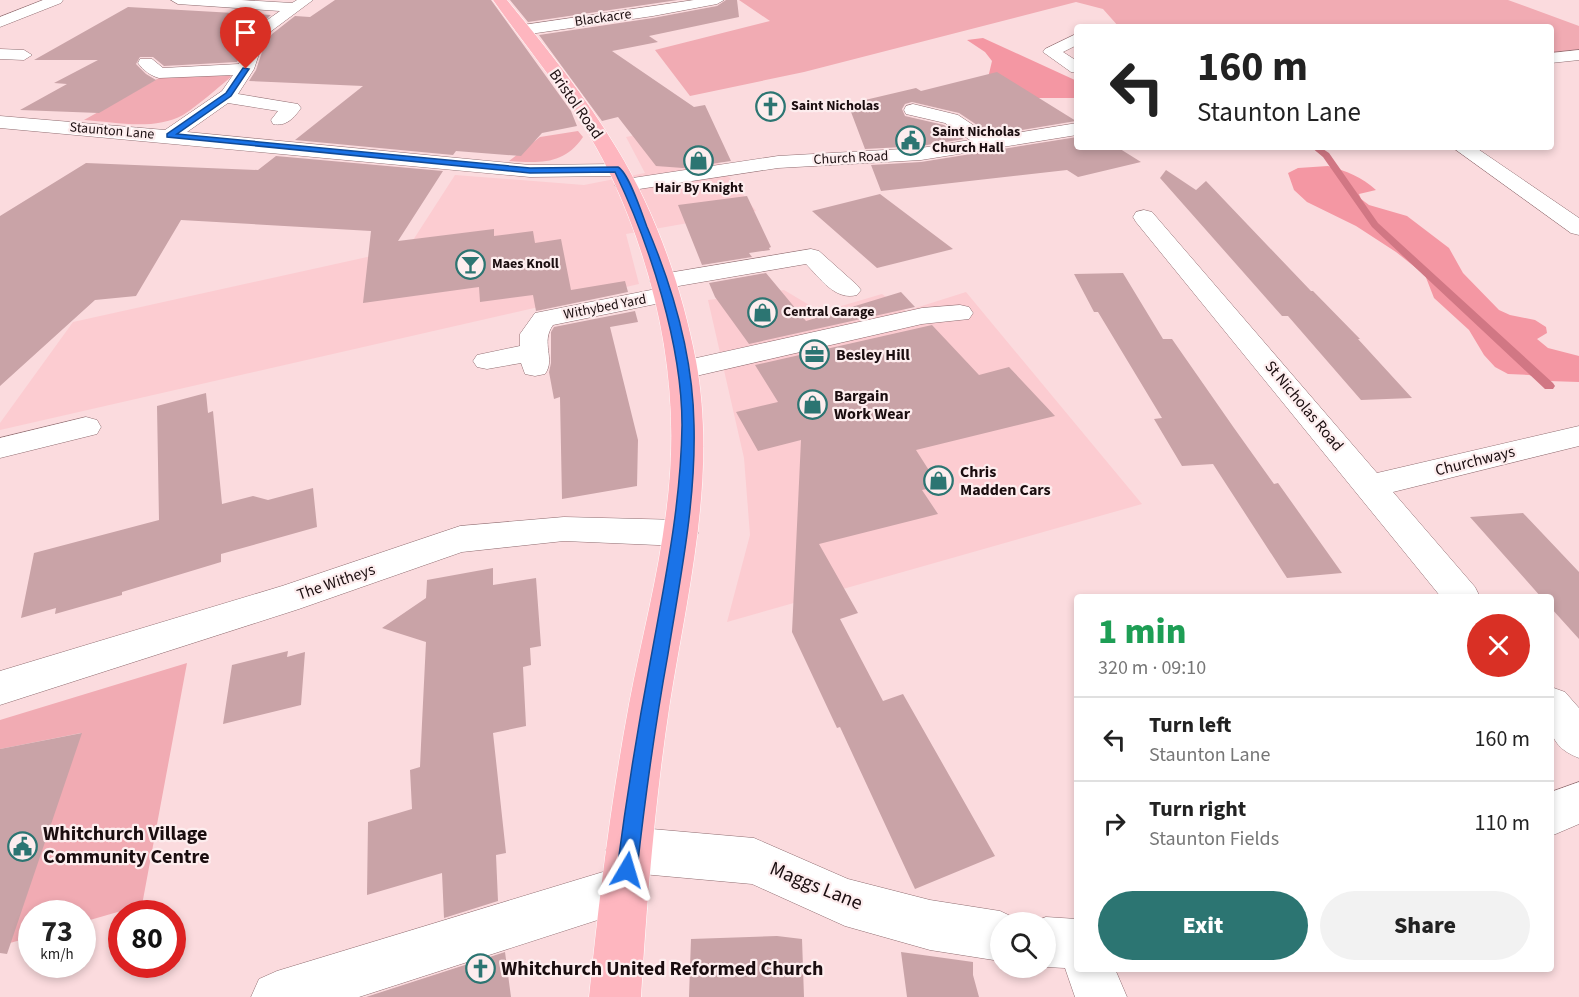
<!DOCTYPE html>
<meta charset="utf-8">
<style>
:root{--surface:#fff;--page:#f2f2f2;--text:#222;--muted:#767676;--line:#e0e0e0;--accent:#2c7572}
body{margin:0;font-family:"Source Sans 3",sans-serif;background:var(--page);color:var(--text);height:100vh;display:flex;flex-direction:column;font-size:22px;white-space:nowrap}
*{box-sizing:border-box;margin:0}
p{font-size:20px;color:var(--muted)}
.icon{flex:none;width:33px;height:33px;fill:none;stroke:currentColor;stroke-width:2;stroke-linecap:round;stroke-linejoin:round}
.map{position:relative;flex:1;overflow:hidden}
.details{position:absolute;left:1074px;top:594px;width:480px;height:378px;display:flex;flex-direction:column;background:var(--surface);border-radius:6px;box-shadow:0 3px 9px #0003}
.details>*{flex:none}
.hud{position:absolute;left:1074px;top:24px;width:480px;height:126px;border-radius:6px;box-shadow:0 3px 9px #0003;background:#fff;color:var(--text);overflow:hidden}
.buttons{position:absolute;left:990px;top:912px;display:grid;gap:12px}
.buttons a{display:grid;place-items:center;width:66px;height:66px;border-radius:50%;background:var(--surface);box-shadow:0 3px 9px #0003;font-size:30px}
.speed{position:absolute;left:18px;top:900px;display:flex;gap:12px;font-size:30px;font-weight:700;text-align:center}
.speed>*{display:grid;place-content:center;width:78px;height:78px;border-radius:50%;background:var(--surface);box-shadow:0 3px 9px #0003;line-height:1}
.speed small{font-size:15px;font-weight:400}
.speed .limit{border:9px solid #d22;background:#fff;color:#111}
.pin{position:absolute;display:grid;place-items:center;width:51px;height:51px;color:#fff;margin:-62px -26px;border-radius:50% 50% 50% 0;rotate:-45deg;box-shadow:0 0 6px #0007}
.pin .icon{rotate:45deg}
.me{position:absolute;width:66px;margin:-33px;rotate:7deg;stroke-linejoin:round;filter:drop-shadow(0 0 4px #0008)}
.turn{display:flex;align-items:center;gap:21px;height:126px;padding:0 24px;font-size:27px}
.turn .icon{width:78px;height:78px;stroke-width:2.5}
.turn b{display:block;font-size:42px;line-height:51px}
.round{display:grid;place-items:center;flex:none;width:63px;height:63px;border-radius:32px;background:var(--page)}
.overview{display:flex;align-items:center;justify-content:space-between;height:102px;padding:0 24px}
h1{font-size:36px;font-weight:800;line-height:45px;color:#1e9e55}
.button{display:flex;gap:12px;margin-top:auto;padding:12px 24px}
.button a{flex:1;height:69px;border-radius:36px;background:var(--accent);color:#fff;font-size:24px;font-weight:800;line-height:69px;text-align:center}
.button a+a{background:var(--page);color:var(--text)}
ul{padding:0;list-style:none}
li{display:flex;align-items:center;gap:18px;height:84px;padding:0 24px;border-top:2px solid var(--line)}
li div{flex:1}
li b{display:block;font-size:22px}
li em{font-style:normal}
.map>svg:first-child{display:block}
.built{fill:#fcccd1}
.green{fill:#f1abb3}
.forest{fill:#f497a3}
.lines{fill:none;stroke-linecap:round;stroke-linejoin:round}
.stream{fill:#d17784;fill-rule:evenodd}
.building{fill:#c9a3a7}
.minor-casing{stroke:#906d71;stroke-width:1}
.highway-casing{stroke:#fff;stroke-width:1}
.minor{fill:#fff;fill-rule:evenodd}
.highway{fill:#feb6bf;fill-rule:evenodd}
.route{fill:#1a73e8;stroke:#114b97;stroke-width:1.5}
.labels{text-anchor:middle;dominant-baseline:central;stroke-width:4.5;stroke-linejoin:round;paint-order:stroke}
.far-street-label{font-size:14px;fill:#1a0d0f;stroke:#fdedee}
.far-poi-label{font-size:14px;font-weight:bold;fill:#1a0d0f;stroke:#fdedee;text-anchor:start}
.street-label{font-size:16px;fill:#1a0d0f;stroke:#fdedee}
.poi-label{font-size:16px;font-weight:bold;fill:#1a0d0f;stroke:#fdedee;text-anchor:start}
.near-poi-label{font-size:20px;font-weight:bold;fill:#1a0d0f;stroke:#fdedee;text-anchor:start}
.near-street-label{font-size:20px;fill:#1a0d0f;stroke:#fdedee}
</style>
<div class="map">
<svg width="1579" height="997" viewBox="0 0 1579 997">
<rect width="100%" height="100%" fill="#fbdbde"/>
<path class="built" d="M 688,125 L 756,211 L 626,234 L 639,284 L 0,430 L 0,423 L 73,322 L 408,248 L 455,175 L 584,185 L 645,173 L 626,137 Z
M 784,290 L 821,312 L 882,294 L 906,311 L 966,292 L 1142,504 L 727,622 L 750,535 L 744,458 L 708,300 Z"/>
<path class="green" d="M 739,0 L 1508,0 L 1579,26 L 1579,50 L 1551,54 L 1551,27 L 1119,27 L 1103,9 L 1076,2 L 804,72 L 690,96 L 655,50 L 770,21 Z
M 228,73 L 231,77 C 216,89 200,104 183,115 C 154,131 115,122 84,120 L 157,79 L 170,75 Z
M 578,131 L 583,137 C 564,165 540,163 509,161 L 540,137 Z
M 187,663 L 142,905 L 83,922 L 82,914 L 32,914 L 31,937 L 10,943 L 81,733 L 0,749 L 0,720 Z"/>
<path class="forest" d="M 983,38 L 1077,81 L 1077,98 L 1035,98 L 988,78 L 992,61 L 985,52 L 967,40 Z
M 1328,166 C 1346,171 1362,177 1376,190 L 1359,194 L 1361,199 L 1369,205 L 1407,216 L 1449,248 L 1463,273 L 1499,310 L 1510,315 L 1535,320 L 1546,327 L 1547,333 L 1537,339 L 1548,348 L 1579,356 L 1579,382 L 1548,381 L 1529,375 L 1508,374 L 1495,367 L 1484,355 L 1469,330 L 1434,298 L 1425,275 L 1396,252 L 1356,226 L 1307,202 L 1294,190 L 1288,173 L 1298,168 Z"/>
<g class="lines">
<path class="stream" d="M 1311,147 L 1320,147 L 1329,153 L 1378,223 L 1553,383 L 1555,386 L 1553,389 L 1545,389 L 1372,227 L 1323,157 Z"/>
</g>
<path class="building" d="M 335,0 L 491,0 L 571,111 L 577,126 L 542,133 L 521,156 L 456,151 L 453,155 L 295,140 L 363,86 L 249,81 L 256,70 L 265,43 L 272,34 L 295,16 L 310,17 Z
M 510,0 L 678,0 L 528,22 Z
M 726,0 L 737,0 L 739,17 L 649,36 L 658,42 L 612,51 L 694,107 L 705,105 L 731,161 L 683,168 L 656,166 L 618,117 L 602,121 L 539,35 L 653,18 L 717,6 Z
M 128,7 L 271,15 L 252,32 L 237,62 L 164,66 L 153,57 L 140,57 L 136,64 L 146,74 L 156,80 L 99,113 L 20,110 L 67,84 L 54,83 L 98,60 L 34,60 Z
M 997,72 L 1076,121 L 992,135 L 959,113 L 912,102 L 905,104 L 902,109 L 905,116 L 944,125 L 964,139 L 921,146 L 865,149 L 848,104 L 916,88 L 921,91 Z
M 1077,137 L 1077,147 L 1117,147 L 1141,162 L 1078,177 L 1067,170 L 881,191 L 871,165 L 921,162 Z
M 276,156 L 443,171 L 398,241 L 494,229 L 494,236 L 533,231 L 535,243 L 561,239 L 571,290 L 625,281 L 628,292 L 536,311 L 533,295 L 480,302 L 479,287 L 363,303 L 371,231 L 181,220 L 136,296 L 95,300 L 0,386 L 0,216 L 86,163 L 258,170 Z
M 1166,170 L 1196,190 L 1206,181 L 1311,291 L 1313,291 L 1360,339 L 1358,339 L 1412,398 L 1361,400 L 1288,316 L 1282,316 L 1160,178 Z
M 880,194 L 953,249 L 877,268 L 812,211 Z
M 747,196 L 771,247 L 769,248 L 770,250 L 749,253 L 752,257 L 702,265 L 678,205 Z
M 766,273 L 806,321 L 901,292 L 915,307 L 749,344 L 715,297 L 709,283 Z
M 1123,273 L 1163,339 L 1172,339 L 1234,428 L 1274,484 L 1278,483 L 1342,573 L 1287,578 L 1213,464 L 1182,466 L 1154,419 L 1162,418 L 1098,312 L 1094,312 L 1074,274 Z
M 635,311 L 638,322 L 610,327 L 638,440 L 637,486 L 562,499 L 560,397 L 554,399 L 549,372 L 551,363 L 551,332 L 554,327 Z
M 932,325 L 979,375 L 1009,367 L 1055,416 L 916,450 L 939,486 L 922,490 L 938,514 L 819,544 L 858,613 L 840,619 L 883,701 L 903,694 L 995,856 L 915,889 L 840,727 L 837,728 L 792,632 L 801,440 L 758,451 L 736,412 L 778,402 L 755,365 Z
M 206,393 L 208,413 L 213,411 L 222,504 L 253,496 L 268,500 L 313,488 L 317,527 L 221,554 L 221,562 L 122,592 L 122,595 L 55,614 L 56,608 L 21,618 L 34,553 L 159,520 L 157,406 Z
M 1523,513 L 1579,572 L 1579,639 L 1551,608 L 1551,597 L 1541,597 L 1470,517 Z
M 493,568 L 493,585 L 536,578 L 541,646 L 530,648 L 531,665 L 523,667 L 526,726 L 493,733 L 506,853 L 496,855 L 498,901 L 444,918 L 442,873 L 367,895 L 368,822 L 412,809 L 410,770 L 420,767 L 422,723 L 426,642 L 382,628 L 426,598 L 427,580 Z
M 288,651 L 287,657 L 305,652 L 301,705 L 223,724 L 232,665 Z
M 82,733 L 7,954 L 0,953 L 0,749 Z
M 777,936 L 802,939 L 804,997 L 689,997 L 691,939 Z
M 505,952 L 511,997 L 366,997 Z
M 901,952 L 973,962 L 973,975 L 979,997 L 907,997 Z"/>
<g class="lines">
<defs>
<path id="minor" d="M 43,0 L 63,0 L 61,3 L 0,27 L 0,17 Z
M 171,0 L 241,0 L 292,3 L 297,0 L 313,0 L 270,32 L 263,42 L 254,69 L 238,94 L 298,104 L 301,108 C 294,118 286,127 273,124 L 271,120 L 278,111 L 228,103 L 187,132 L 530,165 L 618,164 L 625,166 L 628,170 L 625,174 L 618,176 L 530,177 L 0,128 L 0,116 L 165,130 L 222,91 L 233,75 L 159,78 C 151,76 143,70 138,63 L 140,59 L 152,59 L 163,68 L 239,64 C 249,34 254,29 280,11 L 178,4 Z
M 694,0 L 724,0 L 717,4 L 653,16 L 523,35 L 515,30 L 523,25 Z
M 1074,35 L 1077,36 L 1077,45 L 1063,52 L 1077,61 L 1077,73 L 1071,72 L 1043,52 L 1045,49 Z
M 0,49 L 24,50 L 32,55 L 24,60 L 0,59 Z
M 1579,50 L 1579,60 L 1551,63 L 1551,53 Z
M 913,104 L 958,115 L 991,137 L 1077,123 L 1077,135 L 921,160 L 778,168 L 626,191 L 618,190 L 615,185 L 618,180 L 626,179 L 778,156 L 921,148 L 970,140 L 945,123 L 906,114 L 904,110 L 906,106 Z
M 1452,147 L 1475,147 L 1579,218 L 1579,235 L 1571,233 Z
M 1144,210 L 1152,212 L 1377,473 L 1579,426 L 1579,446 L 1393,492 L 1475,587 L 1480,597 L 1441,597 L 1136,222 L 1133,217 L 1136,212 Z
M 811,249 L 819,251 L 857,285 L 861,290 L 857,295 C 835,301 820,278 806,264 L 667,288 L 675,290 L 679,295 L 675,300 L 553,325 C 540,343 556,359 545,374 L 535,376 L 525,374 L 521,363 L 487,369 L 477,367 L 473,361 L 477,355 L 520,346 L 520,334 L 535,313 L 661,288 L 653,286 L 650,281 L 653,276 L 662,274 Z
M 960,305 L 969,307 L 973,313 L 969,319 L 922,324 L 683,379 L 673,376 L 669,370 L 673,364 L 683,361 L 922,308 Z
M 86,417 L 97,420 L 101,427 L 97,434 L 0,458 L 0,438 Z
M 564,517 L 681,520 L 693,524 L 698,533 L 693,542 L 681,546 L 564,541 L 462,552 L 299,609 L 0,705 L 0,671 L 282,586 L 460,526 Z
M 1551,687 L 1565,692 L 1579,708 L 1579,758 C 1542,744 1551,720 1551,687 Z
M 1579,782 L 1579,824 L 1551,836 L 1551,792 Z
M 629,827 L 754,838 L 848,879 L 930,900 L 1000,911 L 1017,919 L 1019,922 L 1000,922 L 1000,961 L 930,950 L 845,926 L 752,884 L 642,874 L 648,889 L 641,906 L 359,997 L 251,997 L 259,979 L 277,971 L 616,868 L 613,866 L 606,850 L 613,834 Z
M 1046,917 L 1077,919 L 1077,969 L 1115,969 L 1127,997 L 1075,997 L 1065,968 L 1046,967 L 1046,922 L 1033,922 Z"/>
<path id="highway" d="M 493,0 L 507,0 C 546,47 586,97 617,149 C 656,213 682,288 696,361 C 717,475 688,590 670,702 C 655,800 647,899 641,997 L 589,997 C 599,899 611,801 629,704 C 641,641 658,577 666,513 C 682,397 661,285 613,180 C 583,114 534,58 493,0 Z"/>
</defs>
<use href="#minor" class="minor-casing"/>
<use href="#highway" class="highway-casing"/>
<use href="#minor" class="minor"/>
<use href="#highway" class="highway"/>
</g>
<path class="route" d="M 243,68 L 249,69 L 231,96 L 177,134 L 530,168 L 618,167 C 629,173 642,214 647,227 C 673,288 693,358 694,425 C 696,502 680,579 668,654 C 655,726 645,798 637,870 L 634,877 L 627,880 L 620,877 L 617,870 C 626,801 637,732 650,663 C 664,585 681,506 682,425 C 682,344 650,245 615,172 L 530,173 L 167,137 L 167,134 L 226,93 Z"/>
<defs>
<symbol id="church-ring" viewBox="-11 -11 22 22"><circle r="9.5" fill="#fdedee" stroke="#2c7572" stroke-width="1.5"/><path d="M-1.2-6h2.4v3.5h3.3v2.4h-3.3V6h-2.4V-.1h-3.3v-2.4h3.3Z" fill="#2c7572"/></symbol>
<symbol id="civic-ring" viewBox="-11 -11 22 22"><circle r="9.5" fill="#fdedee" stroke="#2c7572" stroke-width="1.5"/><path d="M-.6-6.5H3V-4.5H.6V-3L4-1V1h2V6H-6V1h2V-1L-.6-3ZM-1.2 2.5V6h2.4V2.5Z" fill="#2c7572"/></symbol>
<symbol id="shop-ring" viewBox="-11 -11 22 22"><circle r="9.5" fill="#fdedee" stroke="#2c7572" stroke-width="1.5"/><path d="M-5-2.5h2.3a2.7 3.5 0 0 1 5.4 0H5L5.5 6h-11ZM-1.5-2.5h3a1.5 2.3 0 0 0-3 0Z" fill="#2c7572"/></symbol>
<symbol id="bar-ring" viewBox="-11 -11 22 22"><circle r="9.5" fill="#fdedee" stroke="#2c7572" stroke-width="1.5"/><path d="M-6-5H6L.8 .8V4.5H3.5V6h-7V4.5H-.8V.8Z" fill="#2c7572"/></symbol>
<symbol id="office-ring" viewBox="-11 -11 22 22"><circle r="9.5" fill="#fdedee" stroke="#2c7572" stroke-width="1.5"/><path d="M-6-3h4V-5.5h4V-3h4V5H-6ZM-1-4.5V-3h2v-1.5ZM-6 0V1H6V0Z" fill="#2c7572"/></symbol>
</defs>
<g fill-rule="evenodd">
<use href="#church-ring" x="754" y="90" width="33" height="33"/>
<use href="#civic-ring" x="894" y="124" width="33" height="33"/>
<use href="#shop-ring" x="682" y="144" width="33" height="33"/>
<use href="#bar-ring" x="454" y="248" width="33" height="33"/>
<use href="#shop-ring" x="746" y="296" width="33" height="33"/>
<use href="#office-ring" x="798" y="338" width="33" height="33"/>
<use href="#shop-ring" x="796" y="388" width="33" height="33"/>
<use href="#shop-ring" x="922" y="464" width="33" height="33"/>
<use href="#civic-ring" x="6" y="830" width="33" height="33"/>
<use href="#church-ring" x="464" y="952" width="33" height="33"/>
</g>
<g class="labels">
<g class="far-street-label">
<text transform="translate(603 18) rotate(-8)">Blackacre</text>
<text transform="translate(112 131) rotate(5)">Staunton Lane</text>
<text transform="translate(851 158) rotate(-3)">Church Road</text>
<text transform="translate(605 307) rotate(-11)">Withybed Yard</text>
</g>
<g class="far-poi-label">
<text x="791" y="106">Saint Nicholas</text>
<text x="932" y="132">Saint Nicholas<tspan x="932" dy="16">Church Hall</tspan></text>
<text x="699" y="188" text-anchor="middle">Hair By Knight</text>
<text x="492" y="264">Maes Knoll</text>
<text x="783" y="312">Central Garage</text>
</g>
<g class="street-label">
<text transform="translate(576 104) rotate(55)">Bristol Road</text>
<text transform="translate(1304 406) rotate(50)">St Nicholas Road</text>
<text transform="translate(1475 461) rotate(-14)">Churchways</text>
<text transform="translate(336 582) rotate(-19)">The Witheys</text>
</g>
<g class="poi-label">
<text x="836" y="355">Besley Hill</text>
<text x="834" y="396">Bargain<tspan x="834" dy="18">Work Wear</tspan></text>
<text x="960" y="472">Chris<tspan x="960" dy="18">Madden Cars</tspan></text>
</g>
<g class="near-poi-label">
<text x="43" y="834">Whitchurch Village<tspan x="43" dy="23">Community Centre</tspan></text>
<text x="501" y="969">Whitchurch United Reformed Church</text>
</g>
<g class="near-street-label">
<text transform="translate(816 886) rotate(22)">Maggs Lane</text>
</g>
</g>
</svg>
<div class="buttons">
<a><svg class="icon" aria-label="search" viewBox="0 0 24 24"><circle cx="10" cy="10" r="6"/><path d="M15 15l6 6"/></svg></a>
</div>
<div class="speed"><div>73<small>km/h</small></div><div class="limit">80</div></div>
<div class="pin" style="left:246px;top:69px;background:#d93025"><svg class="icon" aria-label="arrive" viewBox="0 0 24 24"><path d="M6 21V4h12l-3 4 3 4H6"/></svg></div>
<svg class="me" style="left:627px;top:870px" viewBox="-20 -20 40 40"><path d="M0-17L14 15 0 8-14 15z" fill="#1a73e8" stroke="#fff" stroke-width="4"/></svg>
<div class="hud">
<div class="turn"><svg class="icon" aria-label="left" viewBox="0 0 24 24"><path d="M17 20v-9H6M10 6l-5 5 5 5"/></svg><div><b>160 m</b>Staunton Lane</div></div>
</div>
<section class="details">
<div class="overview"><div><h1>1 min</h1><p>320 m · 09:10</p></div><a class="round" style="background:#d93025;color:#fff"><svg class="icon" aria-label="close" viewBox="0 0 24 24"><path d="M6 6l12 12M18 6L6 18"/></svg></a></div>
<ul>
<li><svg class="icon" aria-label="left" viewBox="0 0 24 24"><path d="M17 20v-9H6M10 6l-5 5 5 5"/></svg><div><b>Turn left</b><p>Staunton Lane</p></div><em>160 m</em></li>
<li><svg class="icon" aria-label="right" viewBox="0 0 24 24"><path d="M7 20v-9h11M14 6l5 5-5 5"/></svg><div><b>Turn right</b><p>Staunton Fields</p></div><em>110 m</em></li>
</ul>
<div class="button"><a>Exit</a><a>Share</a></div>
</section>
</div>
